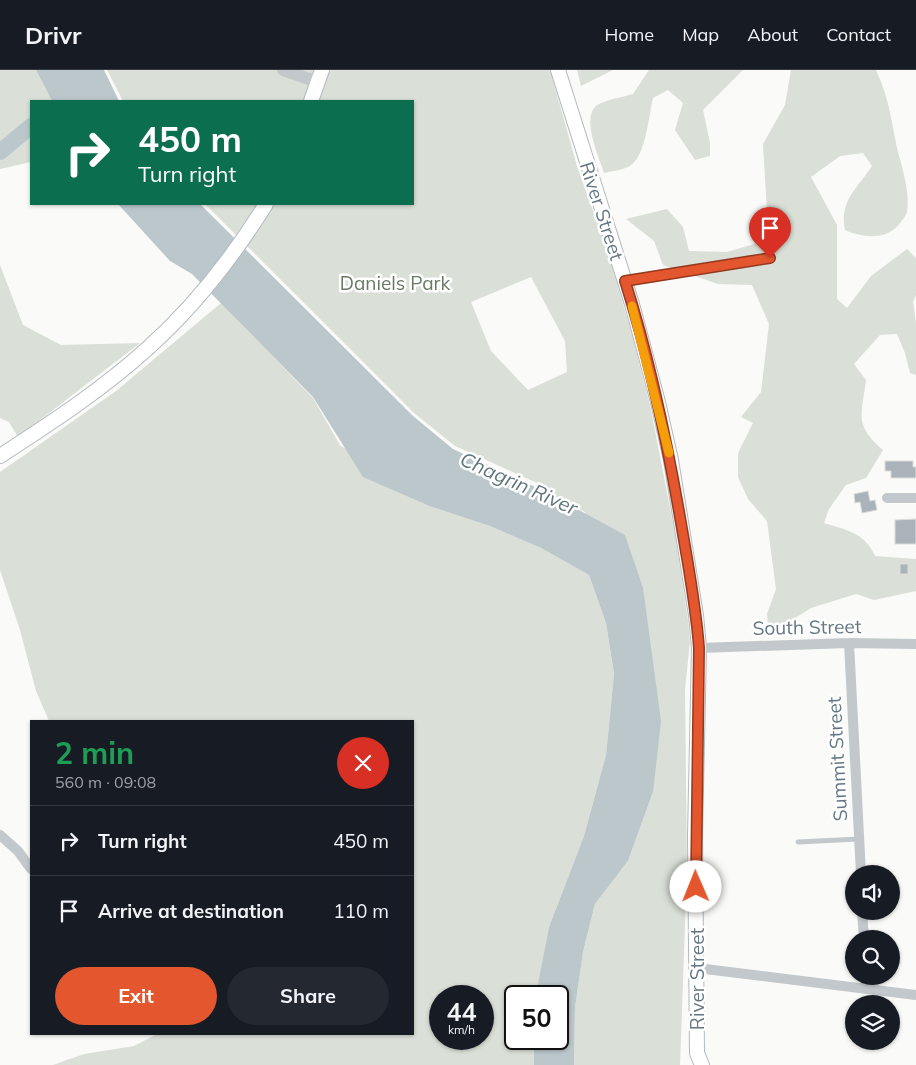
<!DOCTYPE html>
<meta charset="utf-8">
<style>
:root{--surface:#171b24;--page:#242831;--text:#f1f3f6;--muted:#9ea1a6;--line:#363941;--accent:#e4572e}
body{margin:0;font-family:Mulish,sans-serif;background:var(--page);color:var(--text);height:100vh;display:flex;flex-direction:column;font-size:19px;white-space:nowrap}
*{box-sizing:border-box;margin:0}
p{font-size:16px;color:var(--muted)}
.icon{flex:none;width:28px;height:28px;fill:none;stroke:currentColor;stroke-width:2;stroke-linecap:round;stroke-linejoin:round}
.map{position:relative;flex:1;overflow:hidden}
.details{position:absolute;left:30px;top:650px;width:384px;height:315px;display:flex;flex-direction:column;background:var(--surface);border-radius:0px;box-shadow:0 1px 4px #0004}
.details>*{flex:none}
.guide{position:absolute;left:30px;top:30px;width:384px;height:105px;border-radius:0px;box-shadow:0 1px 4px #0004;background:#0b6e4f;color:#fff;overflow:hidden}
.controls{position:absolute;left:845px;top:795px;display:grid;gap:10px}
.controls a{display:grid;place-items:center;width:55px;height:55px;border-radius:50%;background:var(--surface);box-shadow:0 1px 4px #0004;font-size:25px}
.speed{position:absolute;left:429px;top:915px;display:flex;gap:10px;font-size:25px;font-weight:700;text-align:center}
.speed>*{display:grid;place-content:center;width:65px;height:65px;border-radius:50%;background:var(--surface);box-shadow:0 1px 4px #0004;line-height:1}
.speed small{font-size:12px;font-weight:400}
.speed .limit{border:2px solid #111;border-radius:8px;background:#fff;color:#111}
.pin{position:absolute;display:grid;place-items:center;width:42px;height:42px;color:#fff;margin:-51px -21px;border-radius:50% 50% 50% 0;rotate:-45deg;box-shadow:0 0 5px #0007}
.pin .icon{rotate:45deg}
.me{position:absolute;width:55px;margin:-28px;rotate:359deg;stroke-linejoin:round;filter:drop-shadow(0 0 4px #0008)}
.turn{display:flex;align-items:center;gap:18px;height:105px;padding:0 25px;font-size:22px}
.turn .icon{width:65px;height:65px;stroke-width:2.5}
.turn b{display:block;font-size:35px;line-height:42px}
.round{display:grid;place-items:center;flex:none;width:52px;height:52px;border-radius:26px;background:var(--page)}
.headline{display:flex;align-items:center;justify-content:space-between;height:85px;padding:0 25px}
h1{font-size:30px;font-weight:700;line-height:38px;color:#1e9e55}
.button{display:flex;gap:10px;margin-top:auto;padding:10px 25px}
.button a{flex:1;height:58px;border-radius:30px;background:var(--accent);color:#fff;font-size:20px;font-weight:700;line-height:58px;text-align:center}
.button a+a{background:var(--page);color:var(--text)}
ul{padding:0;list-style:none}
li{display:flex;align-items:center;gap:15px;height:70px;padding:0 25px;border-top:1px solid var(--line)}
li div{flex:1}
li b{display:block;font-size:19px}
li em{font-style:normal}
header{display:flex;align-items:center;gap:30px;box-sizing:border-box;height:70px;padding:0 25px;background:var(--surface);border-bottom:1px solid var(--line)}
header strong{font-size:24px}
nav{display:flex;gap:28px;margin-inline-start:auto;font-size:18px}
.map>svg:first-child{display:block}
.green{fill:#dadfd7;fill-rule:evenodd}
.water{fill:#bbc7cb}
.lines{fill:none;stroke-linecap:round;stroke-linejoin:round}
.river{stroke:#bbc7cb;stroke-width:16}
.building{fill:#aab3b9;stroke:#dcdcda}
.secondary-casing{stroke:#b3babf;stroke-width:16}
.service{stroke:#c3c8cc;stroke-width:5}
.minor{stroke:#c3c8cc;stroke-width:10}
.tertiary{stroke:#c3c8cc;stroke-width:12}
.secondary{stroke:#fff;stroke-width:14}
.route-casing{stroke:#94391e;stroke-width:12}
.route{stroke:#e4572e;stroke-width:9}
.slow{stroke:#f59e0b;stroke-width:9}
.labels{text-anchor:middle;dominant-baseline:central;stroke-width:5;stroke-linejoin:round;paint-order:stroke}
.street-label{font-size:19px;fill:#657683;stroke:#fff}
.park-label{font-size:19px;fill:#687a64;stroke:#fff}
.water-label{font-size:20px;font-style:italic;fill:#60757c;stroke:#fff}
</style>
<header>
<strong>Drivr</strong>
<nav><a>Home</a><a>Map</a><a>About</a><a>Contact</a></nav>
</header>
<div class="map">
<svg width="916" height="995" viewBox="0 0 916 995">
<rect width="100%" height="100%" fill="#fafaf8"/>
<path class="green" d="M 0,0 L 36,0 L 52,31 L 31,31 L 31,92 L 0,99 Z
M 107,0 L 550,0 L 577,96 L 607,180 L 631,261 L 650,335 L 675,464 L 688,550 L 690,572 L 685,619 L 687,799 L 680,995 L 574,995 L 575,938 L 583,882 L 595,834 L 628,791 L 653,722 L 585,442 L 544,421 L 546,417 L 455,376 L 414,343 L 205,134 L 412,134 L 412,31 L 123,31 ZM 531,207 L 565,271 L 567,302 L 528,320 L 491,281 L 471,232 Z
M 577,0 L 613,0 L 581,16 Z
M 649,0 L 743,0 L 703,40 L 710,73 L 710,86 L 695,90 L 675,60 L 683,33 L 668,20 L 653,28 C 649,44 646,85 631,95 C 625,100 612,101 604,103 C 599,87 579,44 599,34 C 609,29 623,27 633,24 Z
M 791,0 L 876,0 C 890,31 891,50 898,82 C 903,101 910,122 907,142 C 906,146 903,149 901,152 C 888,170 865,169 845,160 C 839,131 857,119 872,96 L 863,83 L 840,86 L 811,107 L 837,155 L 837,229 L 847,238 L 871,206 L 907,179 L 916,188 L 916,225 L 913,232 L 916,253 L 916,305 L 910,303 L 905,283 L 897,264 L 880,265 L 854,294 L 866,310 C 862,345 853,354 883,380 L 866,408 L 846,415 L 829,439 L 824,453 C 847,460 865,463 875,486 L 916,489 L 916,521 L 874,530 L 856,524 L 811,538 L 778,559 L 768,555 L 767,544 L 776,519 L 767,451 L 748,429 L 738,407 L 738,383 L 753,353 L 741,347 L 761,322 L 769,254 L 752,215 L 718,214 L 663,195 L 654,171 L 626,149 L 667,139 L 683,157 L 689,181 L 727,182 L 754,174 L 768,158 L 763,74 L 785,35 Z
M 0,195 L 23,255 L 61,275 L 140,273 L 18,367 L 9,352 L 0,348 Z
M 221,233 L 313,328 L 340,375 L 432,437 L 490,456 L 541,478 L 589,505 L 606,553 L 614,605 L 606,685 L 584,766 L 549,857 L 536,926 L 515,926 L 515,969 L 534,969 L 534,995 L 53,995 L 84,984 L 134,976 L 157,964 L 412,964 L 412,651 L 49,651 L 36,621 L 20,560 L 0,500 L 0,402 L 116,321 ZM 440,926 L 482,926 L 482,969 L 440,969 Z"/>
<path class="water" d="M 36,0 L 104,0 L 119,31 L 52,31 Z
M 118,134 L 200,134 L 413,346 L 453,379 L 544,421 L 625,465 L 643,518 L 661,651 L 653,722 L 628,791 L 595,834 L 583,882 L 575,938 L 574,995 L 534,995 L 534,969 L 558,969 L 558,926 L 536,926 L 536,924 L 549,857 L 584,766 L 606,685 L 614,604 L 606,553 L 589,505 L 541,478 L 490,456 L 432,437 L 363,407 L 313,327 L 192,204 L 170,191 Z"/>
<g class="lines">
<path class="river" d="M 0,82 L 31,56"/>
</g>
<path class="building" d="M 885,391 L 913,391 L 913,397 L 916,397 L 916,408 L 891,408 L 891,401 L 885,401 Z
M 868,421 L 870,431 L 875,430 L 877,440 L 862,443 L 860,432 L 855,433 L 854,424 Z
M 916,449 L 916,474 L 895,474 L 895,450 Z
M 900,494 L 908,494 L 908,504 L 900,504 Z"/>
<g class="lines">
<defs>
<path id="secondary" d="M 558,0 L 632,234 L 658,332 L 671,390 L 696,545 L 699,578 L 695,766 L 697,983 L 702,995
M 311,31 L 322,0
M 0,386 C 51,353 103,319 148,278 C 195,236 233,187 266,134"/>
</defs>
<use href="#secondary" class="secondary-casing"/>
<path class="service" d="M 625,211 L 770,188
M 798,772 L 859,769"/>
<path class="minor" d="M 887,428 L 916,428
M 849,573 L 861,804
M 699,578 L 849,573 L 916,574
M 0,765 L 18,781 L 31,799
M 862,841 L 864,869
M 697,898 L 916,925
M 866,906 L 866,919"/>
<path class="tertiary" d="M 283,0 L 318,12"/>
<use href="#secondary" class="secondary"/>
</g>
<g class="lines">
<defs>
<path id="route" d="M 696,817 L 699,578 C 696,536 688,494 681,453 C 667,371 650,290 625,211 L 770,188"/>
</defs>
<use href="#route" class="route-casing"/>
<use href="#route" class="route"/>
<path class="slow" d="M 632,236 L 669,383"/>
</g>
<g class="labels">
<g class="street-label">
<text transform="translate(602 141) rotate(72)">River Street</text>
<text transform="translate(807 557) rotate(-1)">South Street</text>
<text transform="translate(837 689) rotate(-93)">Summit Street</text>
<text transform="translate(697 909) rotate(-90)">River Street</text>
</g>
<g class="park-label">
<text x="395" y="213">Daniels Park</text>
</g>
<g class="water-label">
<text transform="translate(519 413) rotate(24)">Chagrin River</text>
</g>
</g>
</svg>
<div class="controls">
<a><svg class="icon" aria-label="sound" viewBox="0 0 24 24"><path d="M4 9h4l5-4v14l-5-4H4zM17 9q2 3 0 6"/></svg></a>
<a><svg class="icon" aria-label="search" viewBox="0 0 24 24"><circle cx="10" cy="10" r="6"/><path d="M15 15l6 6"/></svg></a>
<a><svg class="icon" aria-label="layers" viewBox="0 0 24 24"><path d="M12 4l9 5-9 5-9-5zM3 14l9 5 9-5"/></svg></a>
</div>
<div class="speed"><div>44<small>km/h</small></div><div class="limit">50</div></div>
<div class="pin" style="left:770px;top:188px;background:#d93025"><svg class="icon" aria-label="arrive" viewBox="0 0 24 24"><path d="M6 21V4h12l-3 4 3 4H6"/></svg></div>
<svg class="me" style="left:696px;top:817px" viewBox="-20 -20 40 40"><circle r="19" fill="#fff"/><path d="M0-13L10 11 0 6-10 11z" fill="#e4572e"/></svg>
<div class="guide">
<div class="turn"><svg class="icon" aria-label="right" viewBox="0 0 24 24"><path d="M7 20v-9h11M14 6l5 5-5 5"/></svg><div><b>450 m</b>Turn right</div></div>
</div>
<section class="details">
<div class="headline"><div><h1>2 min</h1><p>560 m · 09:08</p></div><a class="round" style="background:#d93025;color:#fff"><svg class="icon" aria-label="close" viewBox="0 0 24 24"><path d="M6 6l12 12M18 6L6 18"/></svg></a></div>
<ul>
<li><svg class="icon" aria-label="right" viewBox="0 0 24 24"><path d="M7 20v-9h11M14 6l5 5-5 5"/></svg><div><b>Turn right</b></div><em>450 m</em></li>
<li><svg class="icon" aria-label="arrive" viewBox="0 0 24 24"><path d="M6 21V4h12l-3 4 3 4H6"/></svg><div><b>Arrive at destination</b></div><em>110 m</em></li>
</ul>
<div class="button"><a>Exit</a><a>Share</a></div>
</section>
</div>
